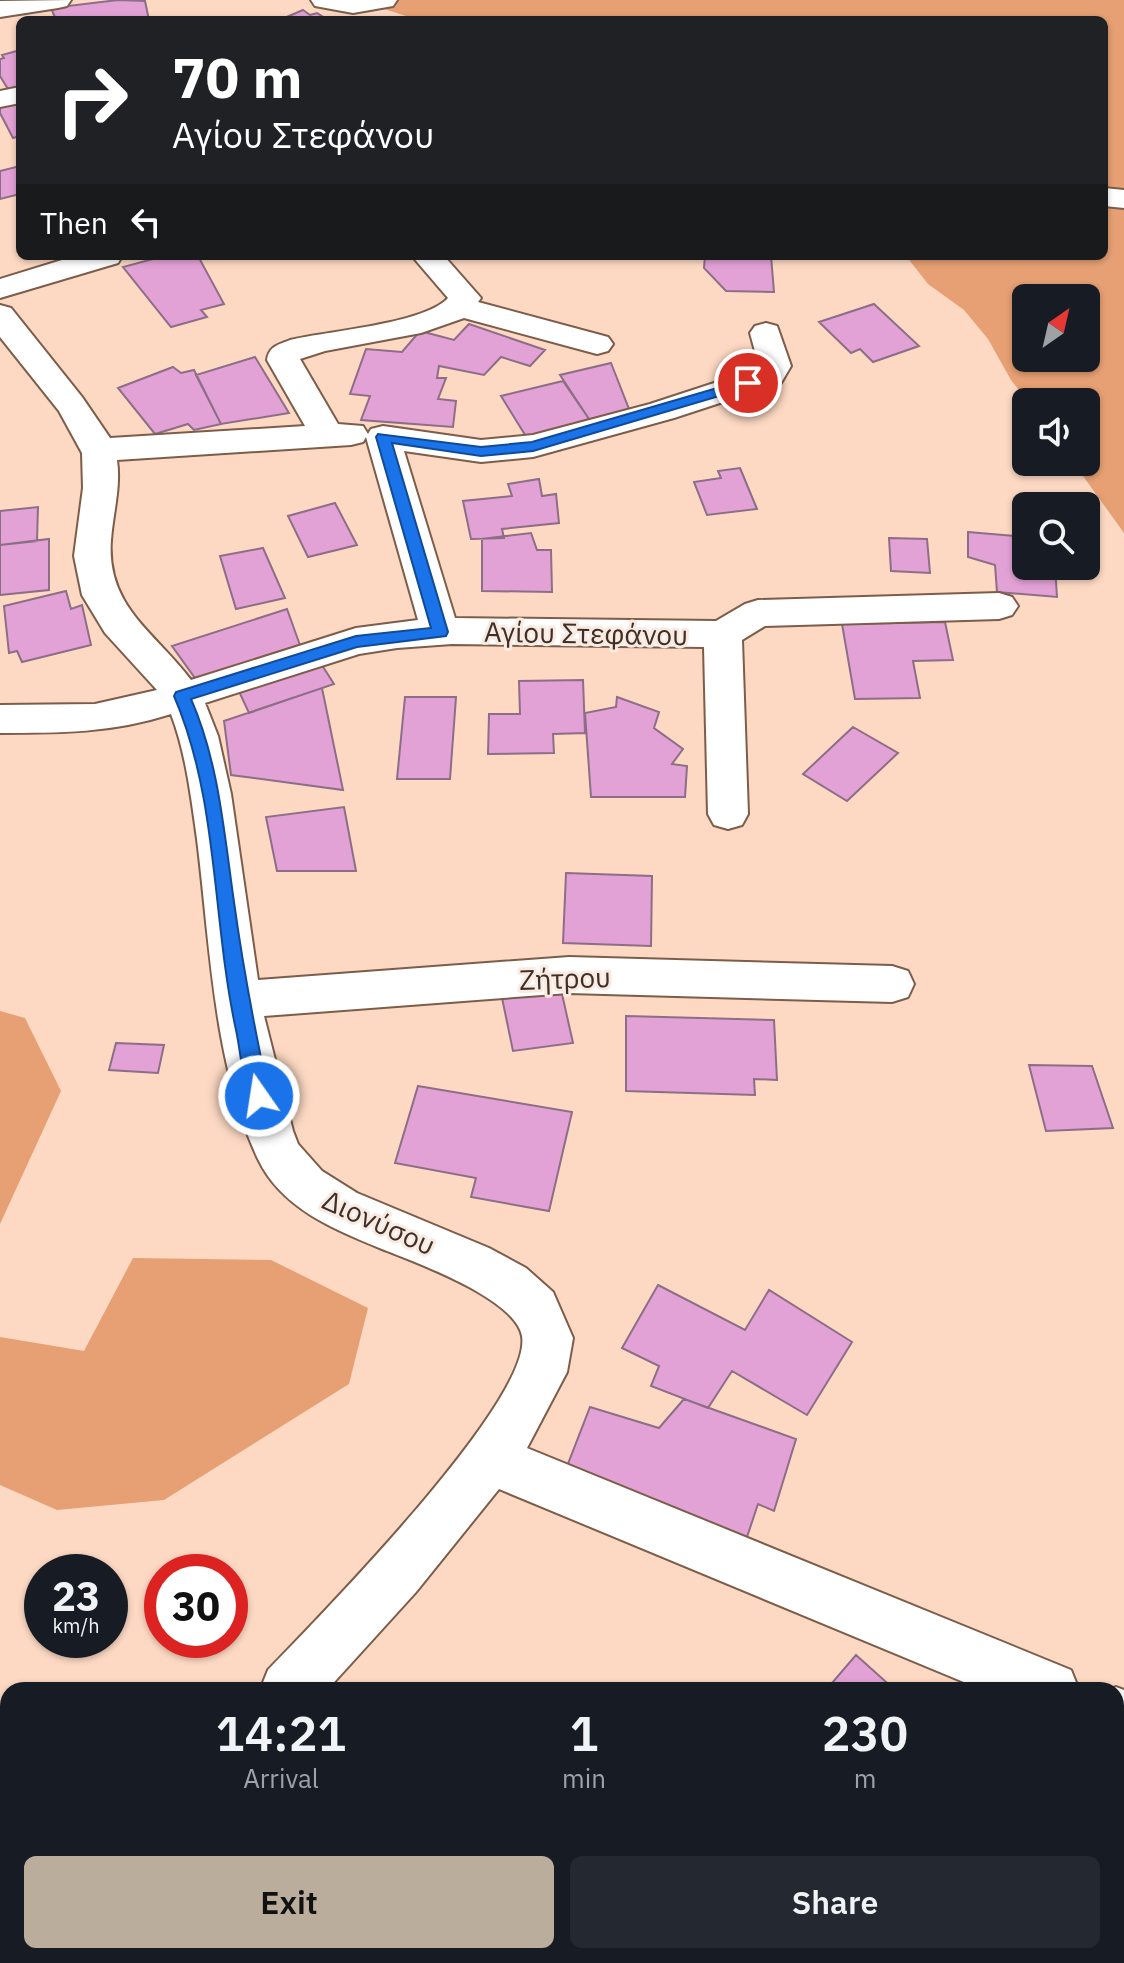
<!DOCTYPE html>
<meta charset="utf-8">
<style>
:root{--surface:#171b24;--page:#242831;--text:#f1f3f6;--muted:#9ea1a6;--accent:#baad9c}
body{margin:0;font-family:"IBM Plex Sans",sans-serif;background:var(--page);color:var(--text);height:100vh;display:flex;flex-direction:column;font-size:30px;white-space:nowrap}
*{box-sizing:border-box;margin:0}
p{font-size:26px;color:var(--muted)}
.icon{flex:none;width:44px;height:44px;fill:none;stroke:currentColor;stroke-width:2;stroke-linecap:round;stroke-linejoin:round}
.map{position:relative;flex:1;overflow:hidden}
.sheet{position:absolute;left:0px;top:1682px;width:1124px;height:282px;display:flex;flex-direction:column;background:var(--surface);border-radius:24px 24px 0 0;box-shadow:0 2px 6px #0004}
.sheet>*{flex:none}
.top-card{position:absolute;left:16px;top:16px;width:1092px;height:244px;border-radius:12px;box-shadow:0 2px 6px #0004;background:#202124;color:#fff;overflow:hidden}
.needle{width:52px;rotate:34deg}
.fabs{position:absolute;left:1012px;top:284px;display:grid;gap:16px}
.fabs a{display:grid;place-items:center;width:88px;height:88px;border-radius:12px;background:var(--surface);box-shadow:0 2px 6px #0004;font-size:40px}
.speed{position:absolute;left:24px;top:1554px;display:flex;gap:16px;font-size:40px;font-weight:700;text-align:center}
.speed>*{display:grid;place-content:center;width:104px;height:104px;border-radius:50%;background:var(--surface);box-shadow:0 2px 6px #0004;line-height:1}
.speed small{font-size:20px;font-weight:400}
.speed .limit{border:12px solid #d22;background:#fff;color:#111}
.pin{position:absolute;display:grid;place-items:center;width:68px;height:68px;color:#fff;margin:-34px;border:4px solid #fff;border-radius:50%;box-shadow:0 2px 8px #0007}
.me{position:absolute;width:88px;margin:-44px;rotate:347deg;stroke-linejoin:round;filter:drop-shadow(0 0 6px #0008)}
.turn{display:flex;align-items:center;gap:28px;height:168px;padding:0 24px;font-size:36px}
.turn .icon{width:104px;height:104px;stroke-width:2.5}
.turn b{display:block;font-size:56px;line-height:68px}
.then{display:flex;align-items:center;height:76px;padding:0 24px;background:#0003;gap:16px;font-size:30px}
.eta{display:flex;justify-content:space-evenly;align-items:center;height:136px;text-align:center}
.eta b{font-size:48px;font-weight:600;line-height:56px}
.button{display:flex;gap:16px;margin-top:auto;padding:16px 24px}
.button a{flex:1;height:92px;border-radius:12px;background:var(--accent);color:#111;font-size:32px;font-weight:600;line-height:92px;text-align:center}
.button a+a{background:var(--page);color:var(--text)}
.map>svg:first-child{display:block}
.forest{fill:#e6a073;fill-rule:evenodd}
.building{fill:#e3a2d6;stroke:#8c6e86;stroke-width:2}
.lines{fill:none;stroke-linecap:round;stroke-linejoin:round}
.minor-casing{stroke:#7c5d4a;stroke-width:4}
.minor{fill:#fff;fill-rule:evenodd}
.route{fill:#1a73e8;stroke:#114b97;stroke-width:2}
.labels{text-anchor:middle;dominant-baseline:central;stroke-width:6;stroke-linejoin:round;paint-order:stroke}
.street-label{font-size:28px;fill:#3e3028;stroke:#faebe2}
</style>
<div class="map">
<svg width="1124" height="1963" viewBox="0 0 1124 1963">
<rect width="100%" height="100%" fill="#fdd9c3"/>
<path class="forest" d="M 357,0 L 1124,0 L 1124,533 L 1073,462 L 1086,462 L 1086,402 L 1028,402 L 1011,380 L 988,339 L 964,310 L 928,284 L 906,256 L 1104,256 L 1104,20 L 418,20 ZM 1026,298 L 1086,298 L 1086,358 L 1026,358 Z
M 0,1011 L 25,1018 L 61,1091 L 0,1224 Z
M 133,1258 L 271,1260 L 368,1308 L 349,1384 L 164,1500 L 57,1510 L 0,1485 L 0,1337 L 84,1351 Z"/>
<path class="building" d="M 118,0 L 145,1 L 149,20 L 56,20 L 51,8 Z
M 303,10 L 310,15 L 317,13 L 328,20 L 282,19 Z
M 20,50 L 20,86 L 8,89 L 0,76 L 0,59 L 4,58 L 2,55 Z
M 20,99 L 20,136 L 13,138 L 0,113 L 0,103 Z
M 20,166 L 20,194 L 0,199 L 0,171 Z
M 164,256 L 198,256 L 224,304 L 201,310 L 207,317 L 171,327 L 123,267 Z
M 705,256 L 771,256 L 774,292 L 726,291 L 704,268 Z
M 874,304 L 919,346 L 873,362 L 860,349 L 851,353 L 819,322 Z
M 469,324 L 545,350 L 530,366 L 501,357 L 484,375 L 439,366 L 437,378 L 446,378 L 438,399 L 456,401 L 453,427 L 361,420 L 370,396 L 350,394 L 366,349 L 402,352 L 420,331 L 454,340 Z
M 255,357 L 289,413 L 221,424 L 196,375 Z
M 611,363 L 629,409 L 591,422 L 560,375 Z
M 173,367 L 181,373 L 194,370 L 221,424 L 194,430 L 188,424 L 155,434 L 118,388 Z
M 563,381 L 591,422 L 527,438 L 501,396 Z
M 740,468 L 757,509 L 707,515 L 694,482 L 721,478 L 718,471 Z
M 539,479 L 542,496 L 556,494 L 559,523 L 502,529 L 504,538 L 471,539 L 463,501 L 512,496 L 508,484 Z
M 335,503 L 357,545 L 308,557 L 288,516 Z
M 38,507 L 37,541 L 0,545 L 0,511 Z
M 968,532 L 1026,537 L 1026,566 L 1055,566 L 1057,597 L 997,592 L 995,565 L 968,557 Z
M 531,533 L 537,550 L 551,550 L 552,592 L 482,591 L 482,539 Z
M 889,538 L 927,539 L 930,573 L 891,571 Z
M 49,539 L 49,590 L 0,595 L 0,545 Z
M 263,548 L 285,598 L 236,609 L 220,556 Z
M 66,591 L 71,609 L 82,605 L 91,645 L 22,662 L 17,651 L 9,653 L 4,606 Z
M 287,609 L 301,648 L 195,678 L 172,646 Z
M 945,622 L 953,660 L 913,661 L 920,698 L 855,699 L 842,624 Z
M 320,662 L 334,684 L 249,713 L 236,685 Z
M 583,680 L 585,733 L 553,734 L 554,753 L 488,754 L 489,714 L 520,714 L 519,681 Z
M 322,688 L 343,790 L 231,775 L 224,721 Z
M 405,697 L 456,697 L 450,779 L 397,779 Z
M 617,697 L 659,712 L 654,728 L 683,749 L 672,764 L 687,766 L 685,797 L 591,797 L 585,713 L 616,707 Z
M 853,727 L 898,753 L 847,801 L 803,774 Z
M 344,807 L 356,871 L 277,871 L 266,817 Z
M 566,873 L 652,876 L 651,946 L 563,943 Z
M 560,985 L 573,1043 L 513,1051 L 501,993 Z
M 626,1016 L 774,1020 L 777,1080 L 754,1079 L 755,1095 L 626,1091 Z
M 116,1043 L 164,1045 L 158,1073 L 109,1070 Z
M 1029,1065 L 1092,1066 L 1113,1128 L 1046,1131 Z
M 418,1086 L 572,1112 L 549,1211 L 471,1197 L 476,1178 L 395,1163 Z
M 658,1285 L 745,1330 L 769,1290 L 852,1342 L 807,1415 L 732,1371 L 708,1408 L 651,1386 L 659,1366 L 622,1348 Z
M 684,1399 L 796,1439 L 774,1511 L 758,1504 L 745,1543 L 566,1469 L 590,1407 L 659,1428 Z
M 856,1655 L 895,1690 L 826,1690 Z
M 1124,1896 L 1124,1944 L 1116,1939 L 1116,1923 Z
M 410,1956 L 497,1956 L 491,1963 L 417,1963 Z
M 628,1956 L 745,1956 L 750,1963 L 620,1963 Z"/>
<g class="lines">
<defs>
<path id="minor" d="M 71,0 L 67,6 L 58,8 L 0,17 L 0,1 Z
M 311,0 L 397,0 L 393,6 L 353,13 L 315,6 Z
M 20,87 L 20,103 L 0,107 L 0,91 Z
M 1104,188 L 1124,190 L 1124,208 L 1104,206 Z
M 75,256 L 122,256 L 118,263 L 0,298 L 0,279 Z
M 412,256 L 444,256 L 481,298 L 478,302 L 608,337 L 613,344 L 608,351 L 597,354 L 464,318 L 421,333 L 325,351 L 300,359 L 338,424 L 363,426 L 368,434 L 371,429 L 383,426 L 481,440 L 533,435 L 650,404 L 757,369 L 759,366 L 750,333 L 755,326 L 766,323 L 777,326 L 791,366 L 781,383 L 674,418 L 533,457 L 481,462 L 404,451 L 455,618 L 716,621 L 745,604 L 758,600 L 999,593 L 1012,597 L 1018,606 L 1012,615 L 999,619 L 765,626 L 742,640 L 748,814 L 742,825 L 728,829 L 714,825 L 708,814 L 704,647 L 452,644 L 397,648 L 359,654 L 205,703 L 218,736 L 231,794 L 258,980 L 569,957 L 892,966 L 908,971 L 914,984 L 908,997 L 892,1002 L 569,993 L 264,1016 L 293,1131 L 298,1144 L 322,1171 L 357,1193 L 489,1248 L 526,1268 L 553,1292 L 573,1338 L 567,1372 L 527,1448 L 1071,1670 L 1079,1690 L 983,1690 L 499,1489 L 416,1592 L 327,1690 L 260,1690 L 268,1670 C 317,1619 533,1400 522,1336 C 515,1299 420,1264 387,1251 C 338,1231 282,1210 258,1159 C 213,1064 210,942 197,839 C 191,797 186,753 171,714 C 112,733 61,733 0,733 L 0,705 L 95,704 L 157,690 L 105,633 L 82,595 L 74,556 L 83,488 L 82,453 L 59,411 L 0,337 L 0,305 L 11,308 L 82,397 L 110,438 L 305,426 L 267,360 C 269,346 278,345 290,340 C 327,331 424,324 448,298 ZM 366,437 L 418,620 L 356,628 L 191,680 C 155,632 106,607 111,540 C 113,513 121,487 117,460 L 351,445 L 363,442 Z
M 1116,1687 L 1124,1690 L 1124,1748 L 1116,1745 L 1116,1690 L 1110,1690 Z
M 8,1929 L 8,1956 L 48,1956 L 45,1963 L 0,1963 L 0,1932 Z
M 130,1956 L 192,1956 L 191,1963 L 129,1963 Z
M 295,1956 L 362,1956 L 365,1963 L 298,1963 Z"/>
</defs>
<use href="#minor" class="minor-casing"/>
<use href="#minor" class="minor"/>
</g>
<path class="route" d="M 748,379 L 753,380 L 753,386 L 533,451 L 481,456 L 392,443 L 448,632 L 446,636 L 357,647 L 191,699 C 219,763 224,833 234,902 C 243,968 255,1031 269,1096 L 266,1102 L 252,1102 C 242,1081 241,1053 236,1030 C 212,920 219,800 174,696 L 176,692 L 356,636 L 431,628 L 376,437 L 378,434 L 481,447 L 532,442 Z"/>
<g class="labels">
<g class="street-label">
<text transform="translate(586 633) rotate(1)">Αγίου Στεφάνου</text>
<text transform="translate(565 978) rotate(-2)">Ζήτρου</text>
<text transform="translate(379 1222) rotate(24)">Διονύσου</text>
</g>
</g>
</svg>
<div class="fabs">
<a><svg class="needle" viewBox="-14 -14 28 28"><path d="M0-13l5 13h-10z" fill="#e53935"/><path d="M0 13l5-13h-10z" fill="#9ea1a6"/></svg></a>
<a><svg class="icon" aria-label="sound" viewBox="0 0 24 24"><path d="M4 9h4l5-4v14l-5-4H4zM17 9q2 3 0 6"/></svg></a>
<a><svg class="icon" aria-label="search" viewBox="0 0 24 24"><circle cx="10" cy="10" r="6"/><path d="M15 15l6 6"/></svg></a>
</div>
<div class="speed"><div>23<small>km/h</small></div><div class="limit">30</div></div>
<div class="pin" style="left:748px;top:383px;background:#d93025"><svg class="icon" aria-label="arrive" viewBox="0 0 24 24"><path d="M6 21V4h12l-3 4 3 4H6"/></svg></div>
<svg class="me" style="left:259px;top:1096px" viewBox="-20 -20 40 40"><circle r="17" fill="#1a73e8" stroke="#fff" stroke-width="3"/><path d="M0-11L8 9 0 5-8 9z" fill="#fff"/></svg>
<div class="top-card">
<div class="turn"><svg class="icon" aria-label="right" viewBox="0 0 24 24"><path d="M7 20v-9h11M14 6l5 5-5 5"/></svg><div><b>70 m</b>Αγίου Στεφάνου</div></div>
<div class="then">Then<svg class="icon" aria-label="left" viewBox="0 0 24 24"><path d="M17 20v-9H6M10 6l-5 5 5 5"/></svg></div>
</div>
<section class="sheet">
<div class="eta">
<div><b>14:21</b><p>Arrival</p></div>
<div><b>1</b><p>min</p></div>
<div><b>230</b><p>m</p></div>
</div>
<div class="button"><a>Exit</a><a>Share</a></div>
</section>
</div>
